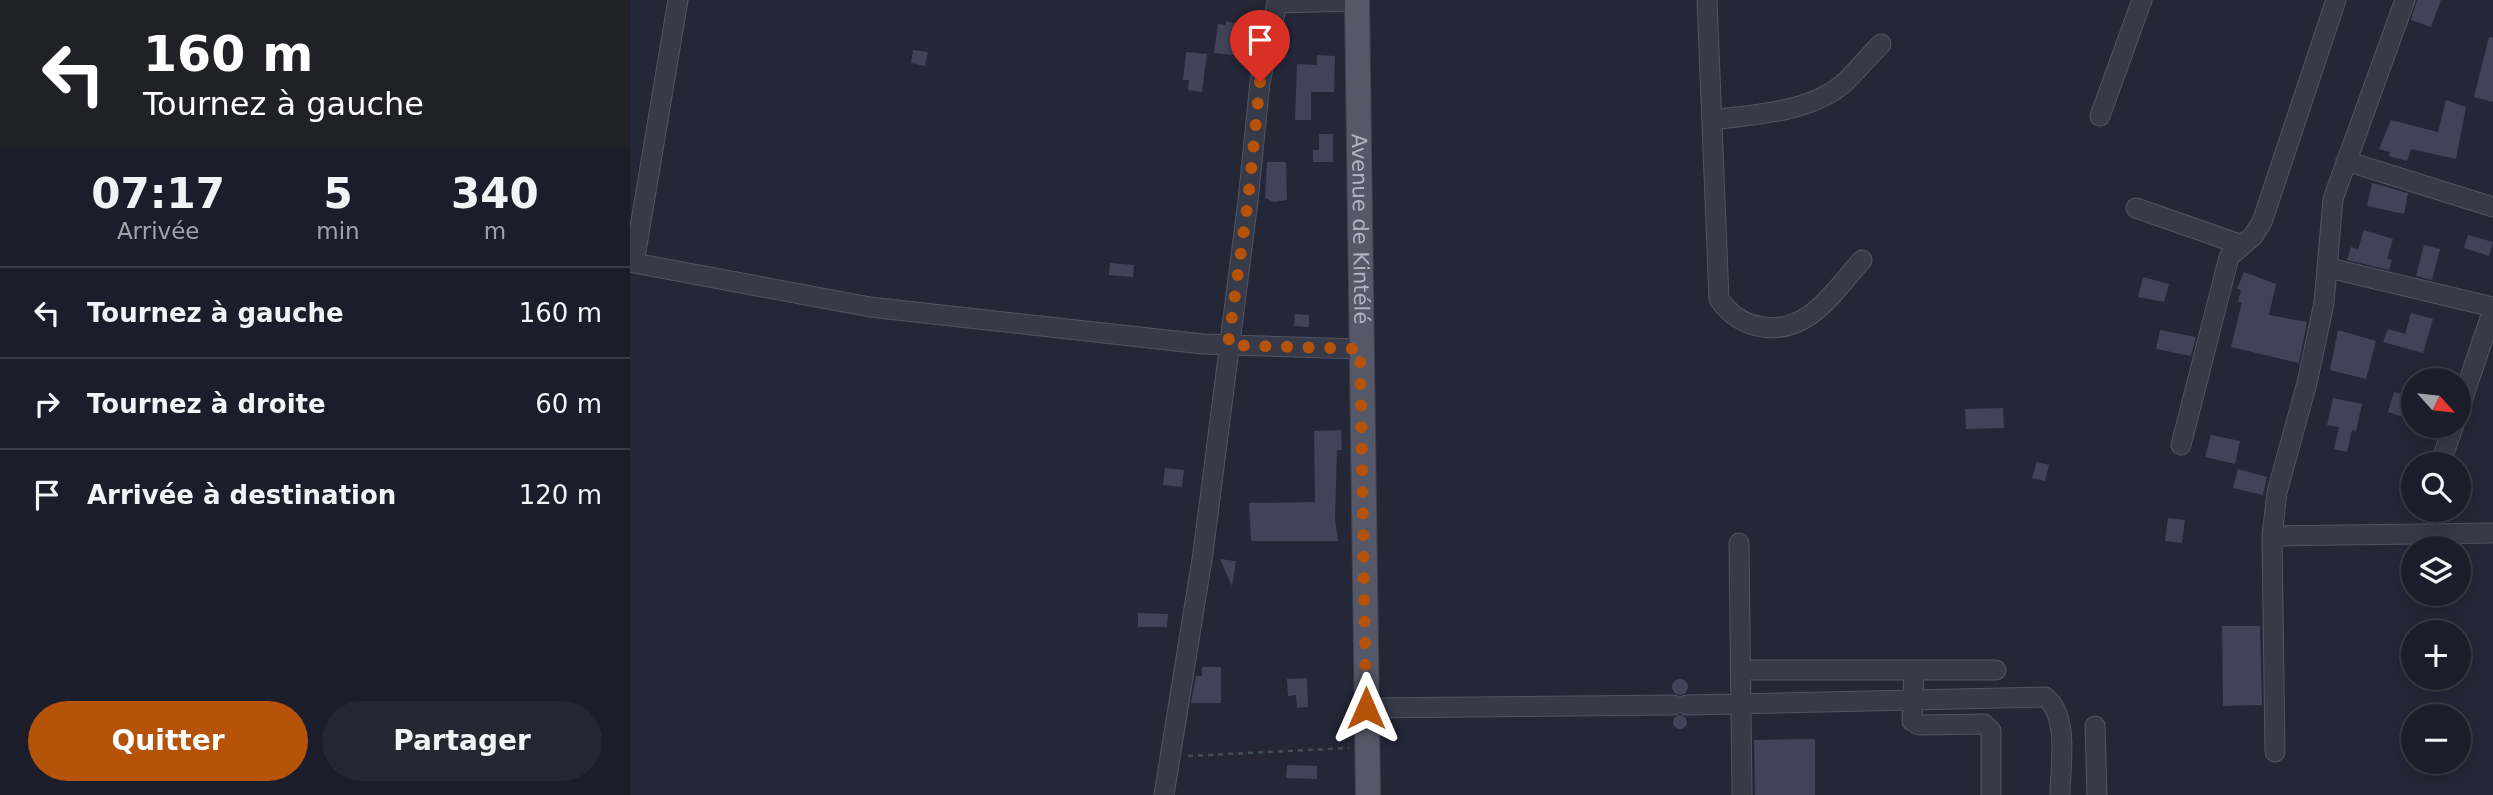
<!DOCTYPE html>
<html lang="fr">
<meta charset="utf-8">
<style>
:root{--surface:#1b1d2a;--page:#242632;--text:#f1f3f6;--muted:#a0a2a8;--line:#393b47;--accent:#b45309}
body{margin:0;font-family:"DejaVu Sans",sans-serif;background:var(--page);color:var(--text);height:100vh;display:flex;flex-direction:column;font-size:26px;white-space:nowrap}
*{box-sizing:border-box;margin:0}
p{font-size:23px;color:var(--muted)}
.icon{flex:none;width:38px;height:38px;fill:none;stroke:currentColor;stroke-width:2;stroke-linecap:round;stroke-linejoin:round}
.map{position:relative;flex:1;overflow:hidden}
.sheet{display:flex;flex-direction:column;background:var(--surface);width:630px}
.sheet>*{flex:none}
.top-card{background:#202124;color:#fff;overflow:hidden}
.needle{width:46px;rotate:117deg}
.fabs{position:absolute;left:1771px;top:368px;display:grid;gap:14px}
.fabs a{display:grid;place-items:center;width:70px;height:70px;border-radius:50%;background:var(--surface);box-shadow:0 4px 18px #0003,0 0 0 2px var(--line);font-size:35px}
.pin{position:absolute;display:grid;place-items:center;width:60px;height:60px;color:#fff;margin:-72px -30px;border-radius:50% 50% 50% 0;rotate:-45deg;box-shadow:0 0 7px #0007}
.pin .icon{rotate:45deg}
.me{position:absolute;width:77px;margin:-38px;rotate:0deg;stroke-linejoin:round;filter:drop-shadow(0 0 5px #0008)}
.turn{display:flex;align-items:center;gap:24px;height:147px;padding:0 28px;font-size:32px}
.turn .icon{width:91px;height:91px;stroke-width:2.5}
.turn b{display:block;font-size:49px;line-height:60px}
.eta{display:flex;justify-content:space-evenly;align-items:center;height:119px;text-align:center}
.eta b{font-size:42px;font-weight:800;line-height:49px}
.primary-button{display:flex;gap:14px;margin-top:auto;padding:14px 28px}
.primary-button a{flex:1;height:80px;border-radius:42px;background:var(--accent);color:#fff;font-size:28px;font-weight:800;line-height:80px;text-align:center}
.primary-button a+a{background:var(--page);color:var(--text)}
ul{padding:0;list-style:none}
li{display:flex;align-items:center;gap:21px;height:91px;padding:0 28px;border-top:2px solid var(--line)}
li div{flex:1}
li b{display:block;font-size:26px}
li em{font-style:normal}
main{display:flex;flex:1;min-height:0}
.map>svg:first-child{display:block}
.building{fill:#404458}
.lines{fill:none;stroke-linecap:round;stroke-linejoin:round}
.minor-casing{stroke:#525463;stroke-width:21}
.major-casing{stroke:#404352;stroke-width:26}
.path{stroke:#434f56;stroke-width:2.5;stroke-dasharray:5 5;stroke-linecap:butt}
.minor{stroke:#373a49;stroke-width:19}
.major{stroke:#555868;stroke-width:24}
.route{stroke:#b45309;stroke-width:12;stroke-dasharray:0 21.6}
.labels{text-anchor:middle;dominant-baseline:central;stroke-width:5;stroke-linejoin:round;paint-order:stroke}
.street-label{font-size:21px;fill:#b2b4c5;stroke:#1c1f2d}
</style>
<main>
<section class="sheet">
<div class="top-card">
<div class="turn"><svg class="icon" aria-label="left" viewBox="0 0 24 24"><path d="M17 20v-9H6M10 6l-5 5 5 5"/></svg><div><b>160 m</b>Tournez à gauche</div></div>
</div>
<div class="eta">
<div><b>07:17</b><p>Arrivée</p></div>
<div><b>5</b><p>min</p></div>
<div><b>340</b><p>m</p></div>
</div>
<ul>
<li><svg class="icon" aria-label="left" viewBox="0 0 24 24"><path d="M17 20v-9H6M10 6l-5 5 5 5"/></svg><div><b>Tournez à gauche</b></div><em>160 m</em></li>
<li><svg class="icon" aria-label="right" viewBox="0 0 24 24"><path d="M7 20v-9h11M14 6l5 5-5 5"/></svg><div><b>Tournez à droite</b></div><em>60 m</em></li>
<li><svg class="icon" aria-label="arrive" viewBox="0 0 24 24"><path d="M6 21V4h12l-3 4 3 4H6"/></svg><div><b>Arrivée à destination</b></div><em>120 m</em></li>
</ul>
<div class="primary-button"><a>Quitter</a><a>Partager</a></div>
</section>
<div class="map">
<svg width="1863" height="795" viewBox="0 0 1863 795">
<rect width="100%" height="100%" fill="#242738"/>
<path class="building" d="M 1787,0 L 1811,0 L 1801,27 L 1781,20 Z
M 596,21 L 617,27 L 614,56 L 584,53 L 588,24 L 596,25 Z
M 1859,37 L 1863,38 L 1863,102 L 1844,97 Z
M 283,50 L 298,52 L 295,66 L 281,63 Z
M 556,52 L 577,54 L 572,92 L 558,90 L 559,80 L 553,80 Z
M 687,55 L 705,56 L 704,92 L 681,92 L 681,120 L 665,120 L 667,64 L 687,65 Z
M 1816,100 L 1836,107 L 1826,159 L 1781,149 L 1777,161 L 1759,156 L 1760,152 L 1749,149 L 1761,120 L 1808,132 Z
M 689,134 L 703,134 L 703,162 L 683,162 L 683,150 L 689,150 Z
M 637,162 L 656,162 L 657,200 L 644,202 L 635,198 Z
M 1742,183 L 1778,193 L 1774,214 L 1737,206 Z
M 1734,230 L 1763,239 L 1757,259 L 1762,260 L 1759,270 L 1717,260 L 1721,247 L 1728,249 Z
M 1838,235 L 1863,242 L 1859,256 L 1834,248 Z
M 1794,245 L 1810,249 L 1802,280 L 1786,276 Z
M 480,263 L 504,265 L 503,277 L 479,275 Z
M 1614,272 L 1646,284 L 1639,315 L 1677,322 L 1669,363 L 1601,347 L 1612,302 L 1608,302 L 1611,290 L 1607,289 Z
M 1513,277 L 1539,284 L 1534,302 L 1508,297 Z
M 1781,313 L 1803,319 L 1793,353 L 1753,342 L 1758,329 L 1775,334 Z
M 665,314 L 679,315 L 679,327 L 664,326 Z
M 1530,330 L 1566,337 L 1561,356 L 1526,349 Z
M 1708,330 L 1746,341 L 1736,379 L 1700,370 Z
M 1764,392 L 1782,397 L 1776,418 L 1758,412 Z
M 1703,398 L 1732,404 L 1726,431 L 1722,430 L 1717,452 L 1704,449 L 1709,427 L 1697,425 Z
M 1373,408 L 1374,428 L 1336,429 L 1335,409 Z
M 711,430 L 712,450 L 707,450 L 705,519 L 708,541 L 621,541 L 619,503 L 685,502 L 684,431 Z
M 1581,435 L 1610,441 L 1605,464 L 1575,457 Z
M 1407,462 L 1419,465 L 1415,481 L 1402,478 Z
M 535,468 L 554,470 L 552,487 L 533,485 Z
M 1608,469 L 1637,477 L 1633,495 L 1603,488 Z
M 1538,518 L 1555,520 L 1552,543 L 1535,541 Z
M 590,559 L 606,561 L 602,586 Z
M 508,613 L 538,614 L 537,627 L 508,627 Z
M 1592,626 L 1630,626 L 1632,705 L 1593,706 Z
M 572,667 L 591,667 L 591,703 L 561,703 L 566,676 L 572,676 Z
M 677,678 L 678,707 L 667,708 L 666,695 L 658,696 L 657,679 Z
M1042 687a8 8 0 1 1 16 0a8 8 0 1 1-16 0Z
M1043 722a7 7 0 1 1 14 0a7 7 0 1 1-14 0Z
M 1185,739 L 1185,795 L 1125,795 L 1124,740 Z
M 657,765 L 687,766 L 687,779 L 656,778 Z"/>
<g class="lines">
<defs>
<path id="minor" d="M 48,0 L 4,263 L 240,307 L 573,344 L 730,349
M 1077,0 L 1089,299 C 1100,315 1113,324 1133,327 C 1179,334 1205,290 1232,260
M 1470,116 L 1512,0
M 1082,120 C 1125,114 1178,113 1213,84 C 1226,72 1238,57 1251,44
M 1716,161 L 1863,207
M 1506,208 L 1612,245
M 1699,268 L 1863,307
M 1829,410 L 1863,309
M 1551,445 L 1599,257 L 1623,236 L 1632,222 L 1706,0
M 1810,464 L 1824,425
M 1642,536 L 1863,533
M 1109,543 L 1112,795
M 1110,670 L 1366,670
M 1284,670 L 1282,721 L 1289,725 L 1354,724 L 1361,731 L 1361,795
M 1057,705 L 1415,697 C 1440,716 1430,767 1430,795
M 736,708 L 1043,705
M 1465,726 L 1467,795
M 1645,752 L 1642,536 L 1647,492 L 1677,383 L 1694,303 L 1703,199 L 1775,0
M 534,795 L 573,553 L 618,201 L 630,82 L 647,3 L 727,1"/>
<g id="major">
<path id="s1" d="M 727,0 L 738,795"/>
</g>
</defs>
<use href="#minor" class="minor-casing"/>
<use href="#major" class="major-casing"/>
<path class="path" d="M 558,756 L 719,748"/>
<use href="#minor" class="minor"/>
<use href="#major" class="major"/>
</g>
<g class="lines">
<path class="route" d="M 630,82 L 618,201 L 598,345 L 730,349 L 736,708"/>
</g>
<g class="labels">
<g class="street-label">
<text stroke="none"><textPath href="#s1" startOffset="229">Avenue de Kintélé</textPath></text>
</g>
</g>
</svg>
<div class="fabs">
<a><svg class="needle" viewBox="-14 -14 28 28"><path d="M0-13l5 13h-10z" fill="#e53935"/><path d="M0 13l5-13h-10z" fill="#a0a2a8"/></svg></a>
<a><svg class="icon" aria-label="search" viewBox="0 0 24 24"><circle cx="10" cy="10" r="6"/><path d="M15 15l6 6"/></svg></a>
<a><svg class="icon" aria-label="layers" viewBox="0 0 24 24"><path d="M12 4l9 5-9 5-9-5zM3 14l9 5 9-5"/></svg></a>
<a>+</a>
<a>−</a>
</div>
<div class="pin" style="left:630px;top:82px;background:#d93025"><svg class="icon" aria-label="arrive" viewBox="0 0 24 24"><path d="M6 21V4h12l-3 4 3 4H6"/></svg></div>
<svg class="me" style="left:736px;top:708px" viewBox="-20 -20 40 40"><path d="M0-17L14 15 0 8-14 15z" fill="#b45309" stroke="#fff" stroke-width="4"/></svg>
</div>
</main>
